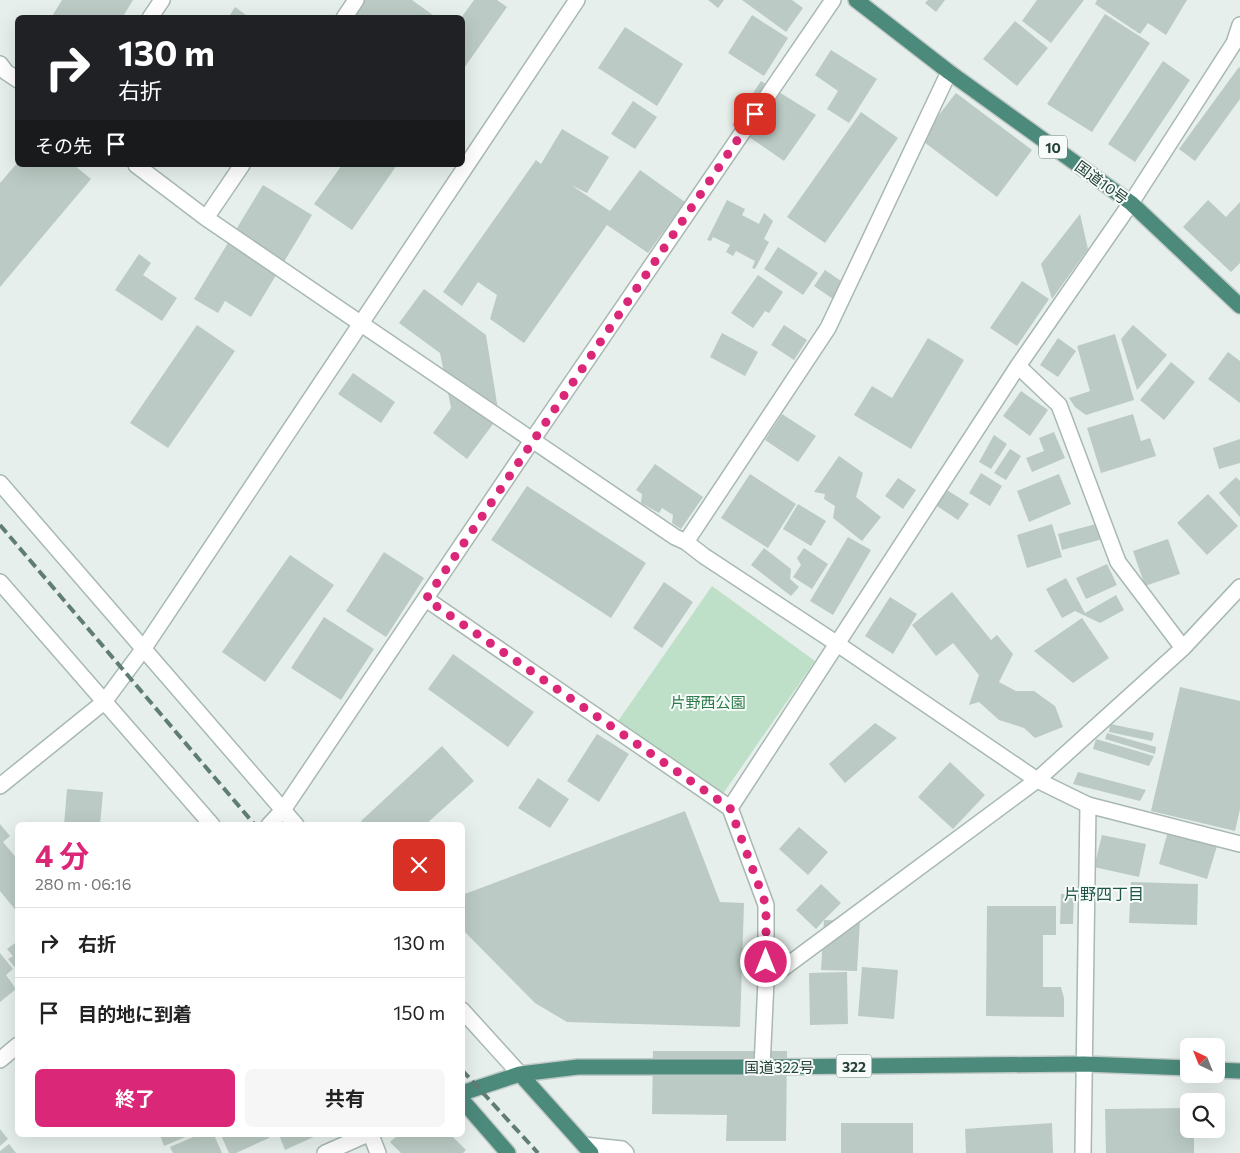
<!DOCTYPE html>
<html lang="ja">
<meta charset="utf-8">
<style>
:root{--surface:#fff;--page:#f6f6f6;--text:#222;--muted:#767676;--line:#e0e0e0;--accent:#db2777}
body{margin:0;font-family:Commissioner,"Noto Sans JP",sans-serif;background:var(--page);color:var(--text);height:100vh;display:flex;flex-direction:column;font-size:19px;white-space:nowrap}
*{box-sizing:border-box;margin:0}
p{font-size:16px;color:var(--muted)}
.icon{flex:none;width:28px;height:28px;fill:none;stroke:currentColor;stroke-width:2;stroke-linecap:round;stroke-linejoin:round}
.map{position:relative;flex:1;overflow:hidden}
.drawer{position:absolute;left:15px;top:822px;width:450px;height:315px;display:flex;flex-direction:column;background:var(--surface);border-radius:8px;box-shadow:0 5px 20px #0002}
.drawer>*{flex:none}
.top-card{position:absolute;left:15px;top:15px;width:450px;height:152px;border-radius:8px;box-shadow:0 5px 20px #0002;background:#202124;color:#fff;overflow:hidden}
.needle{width:32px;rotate:317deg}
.controls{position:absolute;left:1180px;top:1038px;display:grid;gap:10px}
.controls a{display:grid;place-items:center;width:45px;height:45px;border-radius:8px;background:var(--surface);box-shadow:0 5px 20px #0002;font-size:25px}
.pin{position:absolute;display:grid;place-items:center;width:42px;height:42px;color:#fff;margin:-21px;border-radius:10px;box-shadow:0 2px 8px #0006}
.me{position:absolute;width:55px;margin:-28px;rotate:0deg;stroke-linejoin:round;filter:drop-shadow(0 0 4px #0008)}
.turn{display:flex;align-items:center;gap:18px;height:105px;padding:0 20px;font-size:22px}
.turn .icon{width:65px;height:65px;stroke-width:2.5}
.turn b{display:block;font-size:35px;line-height:42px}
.then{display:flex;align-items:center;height:48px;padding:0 20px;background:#0003;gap:10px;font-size:19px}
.round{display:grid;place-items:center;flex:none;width:52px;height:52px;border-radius:8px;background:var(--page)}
.overview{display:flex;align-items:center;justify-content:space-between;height:85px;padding:0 20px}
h1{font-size:30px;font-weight:700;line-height:38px;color:var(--accent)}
.cta{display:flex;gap:10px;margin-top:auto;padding:10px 20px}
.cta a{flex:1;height:58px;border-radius:8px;background:var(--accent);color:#fff;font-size:20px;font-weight:700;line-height:58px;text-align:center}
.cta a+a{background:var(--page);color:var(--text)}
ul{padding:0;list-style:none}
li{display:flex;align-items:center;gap:15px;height:70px;padding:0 20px;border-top:1px solid var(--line)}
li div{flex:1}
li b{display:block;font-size:19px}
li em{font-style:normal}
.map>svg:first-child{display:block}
.green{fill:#bfe0c8}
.building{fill:#bbcac4}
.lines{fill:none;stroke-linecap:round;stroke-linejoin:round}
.minor-casing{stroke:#a8b8b2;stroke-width:18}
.tertiary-casing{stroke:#a8b8b2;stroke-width:18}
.trunk-casing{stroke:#c2cac8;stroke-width:18}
.minor{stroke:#fff;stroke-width:15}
.tertiary{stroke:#fff;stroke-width:15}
.trunk{stroke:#4c8a7c;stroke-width:15}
.rail{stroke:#5f7d75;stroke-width:4;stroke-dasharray:10 5;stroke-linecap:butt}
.route{stroke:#db2777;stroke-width:9;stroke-dasharray:0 16.2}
.labels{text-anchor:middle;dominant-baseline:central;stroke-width:4;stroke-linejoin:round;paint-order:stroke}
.shield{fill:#f7fbf9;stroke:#637a73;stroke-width:1}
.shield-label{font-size:14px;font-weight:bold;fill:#24423a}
.street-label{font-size:15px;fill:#24423a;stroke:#f7fbf9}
.park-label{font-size:15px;fill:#2d7a4b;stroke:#f7fbf9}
.neighbourhood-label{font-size:16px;fill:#1f5548;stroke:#f7fbf9}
</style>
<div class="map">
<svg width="1240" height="1153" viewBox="0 0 1240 1153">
<rect width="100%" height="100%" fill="#e6efeb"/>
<path class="green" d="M 712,586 L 815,661 L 718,801 L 614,727 Z"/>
<path class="building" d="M 62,0 L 133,0 L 122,18 L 51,18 Z
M 364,0 L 412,0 L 437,18 L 352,18 Z
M 474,0 L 497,0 L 507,7 L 462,71 L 461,18 Z
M 708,0 L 724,0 L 718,8 Z
M 742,0 L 792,0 L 803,8 L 786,32 Z
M 928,0 L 945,0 L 936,12 L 925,3 Z
M 1037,0 L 1084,0 L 1051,43 L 1022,21 Z
M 1097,0 L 1187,0 L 1166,35 L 1148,23 L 1140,34 L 1095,4 Z
M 235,7 L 250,18 L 228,18 Z
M 1105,14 L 1150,43 L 1092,132 L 1047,104 Z
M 752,15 L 788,38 L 764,76 L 728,53 Z
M 1015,21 L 1048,48 L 1017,86 L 983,59 Z
M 625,27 L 683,64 L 657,106 L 598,68 Z
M 831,50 L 877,79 L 849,123 L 827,109 L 838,91 L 815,75 Z
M 1163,61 L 1190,80 L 1135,162 L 1108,144 Z
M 1239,67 L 1240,68 L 1240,99 L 1195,161 L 1179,149 Z
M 761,81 L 816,115 L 784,161 L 732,125 Z
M 956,93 L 1032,150 L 997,197 L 920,139 Z
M 633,101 L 657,117 L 635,149 L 611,134 Z
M 861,112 L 898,138 L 825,243 L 787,217 Z
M 562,129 L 609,157 L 587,193 L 571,185 L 610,211 L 640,170 L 685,202 L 648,253 L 607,225 L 524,343 L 490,319 L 497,295 L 478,282 L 462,306 L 443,292 L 536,160 L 541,164 Z
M 18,162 L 18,165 L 74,165 L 91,179 L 0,287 L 0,183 Z
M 342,165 L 397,165 L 352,230 L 314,204 Z
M 263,185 L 312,215 L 251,317 L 225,301 L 218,313 L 194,299 Z
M 727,200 L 745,209 L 742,215 L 759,224 L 764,213 L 773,221 L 764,239 L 769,242 L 755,269 L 752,268 L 755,261 L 736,251 L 733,256 L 726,252 L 730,245 L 713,237 L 711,241 L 707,240 Z
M 1208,200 L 1226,217 L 1240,202 L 1240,263 L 1231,272 L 1183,227 Z
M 1080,214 L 1088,249 L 1052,299 L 1041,264 Z
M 778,247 L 818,273 L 803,295 L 764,269 Z
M 139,254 L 151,263 L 143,275 L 177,298 L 162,321 L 115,290 Z
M 825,270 L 844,283 L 833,299 L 814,286 Z
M 758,275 L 783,292 L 769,313 L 765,311 L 753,328 L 731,313 Z
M 1022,281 L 1049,299 L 1017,346 L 990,328 Z
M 424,289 L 486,335 L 499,416 L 467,459 L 433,433 L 451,408 L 440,353 L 399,323 Z
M 197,325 L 235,351 L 168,448 L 130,423 Z
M 784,325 L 807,340 L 794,360 L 771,345 Z
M 1133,325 L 1167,355 L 1137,390 L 1121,339 Z
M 722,333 L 758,352 L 745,376 L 710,357 Z
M 1115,334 L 1134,400 L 1086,415 L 1075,407 L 1069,398 L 1090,391 L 1077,346 Z
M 928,338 L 964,360 L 911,449 L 854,415 L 872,386 L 892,398 Z
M 1058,338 L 1076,351 L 1058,377 L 1040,365 Z
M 1228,352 L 1240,361 L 1240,403 L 1208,379 Z
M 1171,362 L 1195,382 L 1164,420 L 1140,400 Z
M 353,373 L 395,402 L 381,423 L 338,394 Z
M 1021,391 L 1048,410 L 1030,436 L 1003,416 Z
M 782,414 L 816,436 L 798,462 L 765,440 Z
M 1133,414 L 1141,441 L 1150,438 L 1156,456 L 1101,473 L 1087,428 Z
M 1054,432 L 1065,458 L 1032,472 L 1026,458 L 1044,451 L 1039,438 Z
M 994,435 L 1007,444 L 991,469 L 979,462 Z
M 1240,439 L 1240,463 L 1219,469 L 1213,448 Z
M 1010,449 L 1021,456 L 1006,480 L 994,473 Z
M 839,456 L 863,473 L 856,497 L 881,517 L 862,541 L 833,518 L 835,506 L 824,499 L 825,494 L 814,492 Z
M 655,464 L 703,497 L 681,529 L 672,523 L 673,515 L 662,508 L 659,513 L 641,503 L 642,494 L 636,490 Z
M 981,473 L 1002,486 L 990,506 L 969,493 Z
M 750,474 L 796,504 L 768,548 L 721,518 Z
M 1059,474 L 1071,504 L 1029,522 L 1017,491 Z
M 1236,477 L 1240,481 L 1240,517 L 1219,493 Z
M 898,478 L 916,490 L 903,509 L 885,496 Z
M 527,486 L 646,563 L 611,618 L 491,540 Z
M 947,490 L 969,504 L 958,520 L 937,506 Z
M 1208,494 L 1238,526 L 1207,555 L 1177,523 Z
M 798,504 L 826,521 L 811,546 L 783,529 Z
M 1100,523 L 1103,539 L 1062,550 L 1058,534 Z
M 1052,524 L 1062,557 L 1027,568 L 1017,535 Z
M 848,537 L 871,550 L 833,615 L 810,601 Z
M 1168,539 L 1180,574 L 1145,586 L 1133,551 Z
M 764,548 L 791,569 L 790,579 L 799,587 L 791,596 L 751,565 Z
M 804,548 L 828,564 L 812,589 L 793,577 L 801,565 L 797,558 Z
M 384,552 L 424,578 L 386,637 L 346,611 Z
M 290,555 L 334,585 L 265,682 L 222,652 Z
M 1107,564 L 1117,585 L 1086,599 L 1076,578 Z
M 1066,578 L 1085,613 L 1116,595 L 1124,610 L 1100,623 L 1075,611 L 1062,618 L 1046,589 Z
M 664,582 L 693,602 L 662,648 L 633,628 Z
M 952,592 L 991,640 L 997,635 L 1013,654 L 999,682 L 1016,691 L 1034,691 L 1055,706 L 1063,727 L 1035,738 L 1024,728 L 999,720 L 979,702 L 969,705 L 979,675 L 953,643 L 936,656 L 912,625 Z
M 890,597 L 917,614 L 893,654 L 865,636 Z
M 324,617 L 374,649 L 341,700 L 291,668 Z
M 1082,618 L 1109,658 L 1073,683 L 1034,651 Z
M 453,654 L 534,712 L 508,747 L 428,689 Z
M 1180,687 L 1240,701 L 1240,809 L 1235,831 L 1151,811 Z
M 875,723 L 897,738 L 845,783 L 829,764 Z
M 1110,724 L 1154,733 L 1152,741 L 1109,732 Z
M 1107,733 L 1156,747 L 1155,754 L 1105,739 Z
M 597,734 L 629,754 L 599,802 L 567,781 Z
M 1096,739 L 1154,756 L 1149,766 L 1093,749 Z
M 442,746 L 474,781 L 425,825 L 365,825 L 361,821 Z
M 950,762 L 985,795 L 953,829 L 918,797 Z
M 1078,772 L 1146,790 L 1140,801 L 1073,784 Z
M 538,778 L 569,799 L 550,828 L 518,808 Z
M 67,789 L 103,792 L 100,825 L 64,825 Z
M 685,811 L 720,902 L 744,903 L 740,1027 L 567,1022 L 535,1003 L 462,929 L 462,895 Z
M 0,824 L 10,836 L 3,842 L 18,860 L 18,913 L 0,891 Z
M 799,827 L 828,852 L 808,875 L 779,849 Z
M 1168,831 L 1217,846 L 1207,879 L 1159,864 Z
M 1102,835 L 1146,844 L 1139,877 L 1094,867 Z
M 1131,882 L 1198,884 L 1197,925 L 1129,923 Z
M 821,884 L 841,903 L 824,920 L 860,921 L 857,971 L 821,970 L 824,920 L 816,929 L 796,910 Z
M 1061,894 L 1074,894 L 1073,924 L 1060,924 Z
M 987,906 L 1056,906 L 1056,935 L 1043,935 L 1043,987 L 1061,987 L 1064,998 L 1064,1017 L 986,1016 Z
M 18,941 L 18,971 L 8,959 L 13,956 L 7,949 Z
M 0,953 L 13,969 L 6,975 L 16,989 L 0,1002 Z
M 862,967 L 898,970 L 894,1019 L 858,1016 Z
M 847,972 L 848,1024 L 810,1025 L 809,973 Z
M 653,1051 L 787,1051 L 786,1141 L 726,1141 L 727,1115 L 652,1114 Z
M 1189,1108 L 1189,1129 L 1194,1129 L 1194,1153 L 1106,1153 L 1105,1109 Z
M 841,1123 L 913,1123 L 913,1153 L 841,1153 Z
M 1052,1123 L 1053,1153 L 966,1153 L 965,1129 Z
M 0,1129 L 8,1139 L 0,1146 Z
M 160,1135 L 190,1135 L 164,1146 Z
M 198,1135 L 214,1135 L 222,1153 L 173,1153 L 170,1147 Z
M 221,1135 L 268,1135 L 269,1138 L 236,1153 L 229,1153 Z
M 279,1135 L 318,1135 L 285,1150 Z
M 398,1135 L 451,1135 L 466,1150 L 463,1153 L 401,1153 L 390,1142 Z
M 9,1144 L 16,1153 L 0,1153 L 0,1151 Z"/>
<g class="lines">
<defs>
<path id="minor" d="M 150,18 L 162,0
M 344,18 L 356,0
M 0,64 L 6,72 L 18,80
M 136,165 L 206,218 L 360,323
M 206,218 L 242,165
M 1018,366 L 1059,405 L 1118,562 L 1183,648
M 686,542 L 828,328 L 949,72
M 426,599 L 730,808
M 269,825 L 283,810 L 533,439 L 833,0
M 766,981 L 1037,780 L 1183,648 L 1240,587
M 0,1060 L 18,1045
M 762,1067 L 766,981 L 766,905 L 730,808 L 1018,366 L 1131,203 L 1234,43 L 1240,25
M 371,1135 L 378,1153
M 584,1145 L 622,1149 L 626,1153
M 325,1153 L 366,1135
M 1083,1153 L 1088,805"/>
<path id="tertiary" d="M 360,323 L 675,537 L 686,542 L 704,556 L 836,643 L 1037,780 L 1088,805 L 1240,844
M 0,483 L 296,825
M 0,582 L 212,825
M 0,786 L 104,702 L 144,648 L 577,0
M 462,1010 L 520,1074"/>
<path id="trunk" d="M 856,0 L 949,72 L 1131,203 L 1240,306
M 1216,1070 L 1240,1071
M 520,1074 L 591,1153
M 462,1093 L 520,1074 L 578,1067 L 762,1067 L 1084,1064 L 1189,1068
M 462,1100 L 508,1153"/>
</defs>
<use href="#minor" class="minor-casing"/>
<use href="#tertiary" class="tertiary-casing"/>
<use href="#trunk" class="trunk-casing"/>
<use href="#minor" class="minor"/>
<use href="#tertiary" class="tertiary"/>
<use href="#trunk" class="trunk"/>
<path class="rail" d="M 0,525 L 255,825
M 462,1070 L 538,1153"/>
</g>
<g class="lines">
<path class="route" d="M 755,114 L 426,599 L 730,808 L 766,905 L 766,962"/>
</g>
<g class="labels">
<g class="shield">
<rect x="1039" y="135.5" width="28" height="23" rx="4"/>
<rect x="836.5" y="1054.5" width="35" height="23" rx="4"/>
</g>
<g class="shield-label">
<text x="1053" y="147">10</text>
<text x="854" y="1066">322</text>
</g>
<g class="street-label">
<text transform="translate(1102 182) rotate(36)">国道10号</text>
<text x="779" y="1067">国道322号</text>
</g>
<g class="park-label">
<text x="708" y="702">片野西公園</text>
</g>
<g class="neighbourhood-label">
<text x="1104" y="893">片野四丁目</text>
</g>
</g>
</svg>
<div class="controls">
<a><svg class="needle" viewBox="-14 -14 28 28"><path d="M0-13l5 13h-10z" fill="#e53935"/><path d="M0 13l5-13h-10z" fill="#767676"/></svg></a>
<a><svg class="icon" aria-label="search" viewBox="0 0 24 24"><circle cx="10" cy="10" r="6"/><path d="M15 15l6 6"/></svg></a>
</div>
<div class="pin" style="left:755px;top:114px;background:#d93025"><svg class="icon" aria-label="arrive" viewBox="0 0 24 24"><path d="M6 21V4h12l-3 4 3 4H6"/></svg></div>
<svg class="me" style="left:766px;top:962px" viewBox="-20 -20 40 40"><circle r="17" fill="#db2777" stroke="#fff" stroke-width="3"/><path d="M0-11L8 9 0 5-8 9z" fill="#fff"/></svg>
<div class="top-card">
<div class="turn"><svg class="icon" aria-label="right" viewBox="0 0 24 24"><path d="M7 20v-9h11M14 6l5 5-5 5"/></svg><div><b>130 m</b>右折</div></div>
<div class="then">その先<svg class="icon" aria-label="arrive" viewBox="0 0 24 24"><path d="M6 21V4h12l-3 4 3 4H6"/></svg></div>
</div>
<section class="drawer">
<div class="overview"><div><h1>4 分</h1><p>280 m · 06:16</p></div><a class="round" style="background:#d93025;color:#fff"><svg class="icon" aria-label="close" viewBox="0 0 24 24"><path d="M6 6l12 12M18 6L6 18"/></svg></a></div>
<ul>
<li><svg class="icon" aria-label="right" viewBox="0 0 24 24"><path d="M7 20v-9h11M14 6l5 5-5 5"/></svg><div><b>右折</b></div><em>130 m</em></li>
<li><svg class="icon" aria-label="arrive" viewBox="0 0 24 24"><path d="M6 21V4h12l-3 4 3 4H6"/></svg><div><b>目的地に到着</b></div><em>150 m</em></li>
</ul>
<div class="cta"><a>終了</a><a>共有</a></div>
</section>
</div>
